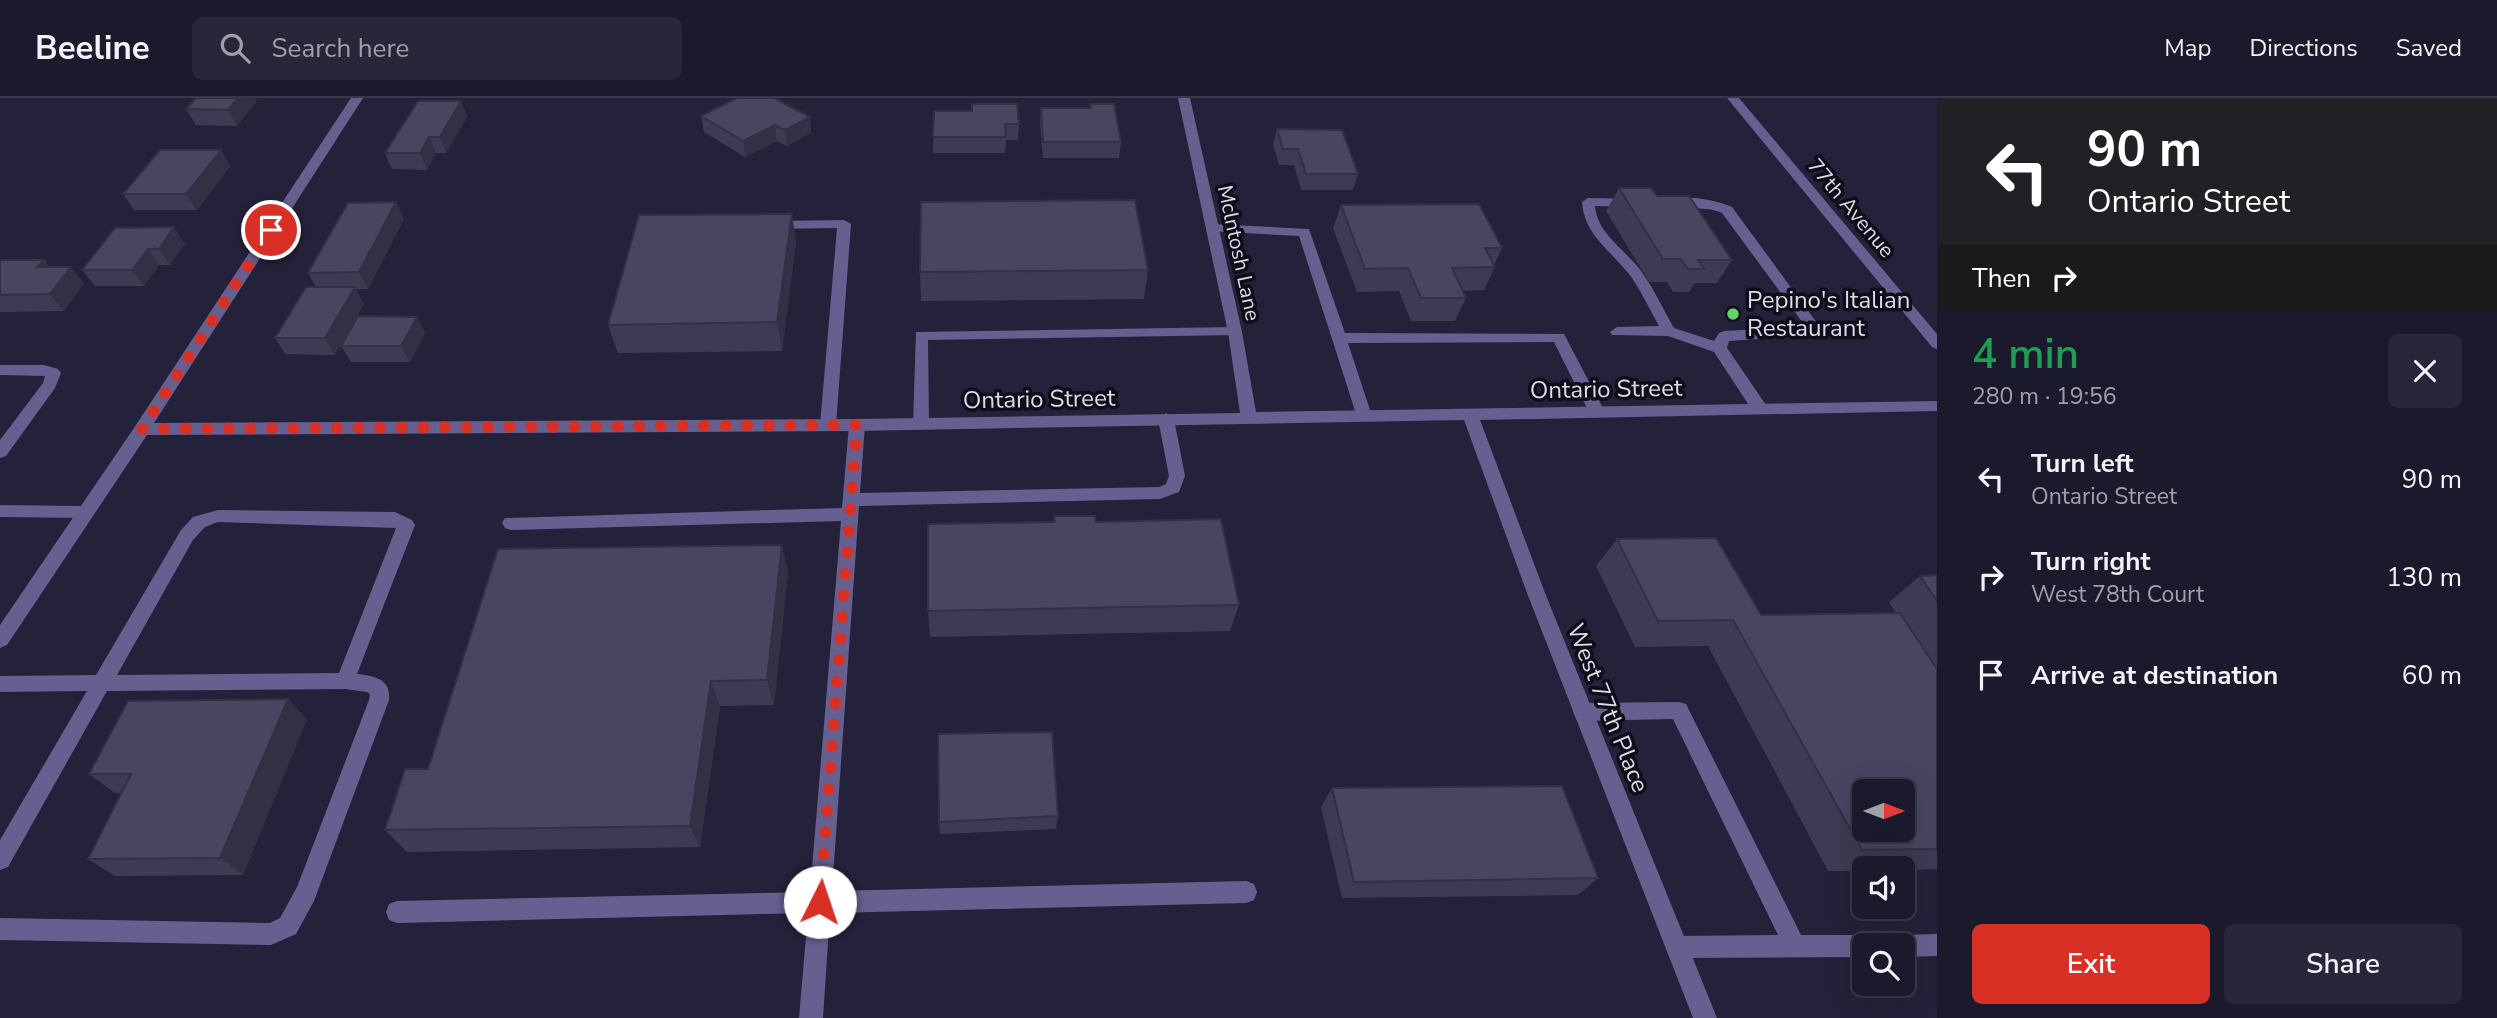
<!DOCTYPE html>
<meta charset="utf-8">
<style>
:root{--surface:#1b192c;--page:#282638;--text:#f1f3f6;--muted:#a0a0a9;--line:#393848;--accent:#d93025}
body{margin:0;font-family:"Nunito Sans",sans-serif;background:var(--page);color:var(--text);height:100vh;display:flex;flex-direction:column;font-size:26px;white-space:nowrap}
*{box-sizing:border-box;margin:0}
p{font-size:23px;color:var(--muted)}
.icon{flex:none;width:38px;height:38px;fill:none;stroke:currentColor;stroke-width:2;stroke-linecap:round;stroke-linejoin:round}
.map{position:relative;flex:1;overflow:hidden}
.sheet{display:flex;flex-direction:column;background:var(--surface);width:560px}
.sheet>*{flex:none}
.guide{background:#202124;color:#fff;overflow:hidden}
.needle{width:46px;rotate:90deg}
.fabs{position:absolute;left:1852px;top:681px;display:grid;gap:14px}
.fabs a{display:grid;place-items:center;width:63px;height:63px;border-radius:10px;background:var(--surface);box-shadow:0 7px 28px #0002,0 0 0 2px var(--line);font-size:35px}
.pin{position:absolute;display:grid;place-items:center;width:60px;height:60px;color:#fff;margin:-30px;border:4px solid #fff;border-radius:50%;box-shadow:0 2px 7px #0007}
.me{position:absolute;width:77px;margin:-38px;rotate:4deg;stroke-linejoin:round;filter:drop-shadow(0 0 5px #0008)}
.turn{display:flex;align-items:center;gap:24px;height:147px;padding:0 35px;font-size:32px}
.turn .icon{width:91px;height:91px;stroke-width:2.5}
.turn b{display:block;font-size:49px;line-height:60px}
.then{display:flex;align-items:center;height:66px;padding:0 35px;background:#0003;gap:14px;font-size:26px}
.round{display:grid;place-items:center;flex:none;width:74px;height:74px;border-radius:10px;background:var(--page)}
.overview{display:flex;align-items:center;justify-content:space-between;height:119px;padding:0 35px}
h1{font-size:42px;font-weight:600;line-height:52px;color:#1e9e55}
.cta{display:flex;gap:14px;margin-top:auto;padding:14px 35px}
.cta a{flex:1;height:80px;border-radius:10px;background:var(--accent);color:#fff;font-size:28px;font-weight:600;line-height:80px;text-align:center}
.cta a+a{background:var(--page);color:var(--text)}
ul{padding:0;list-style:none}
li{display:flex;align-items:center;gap:21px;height:98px;padding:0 35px}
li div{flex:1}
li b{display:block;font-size:26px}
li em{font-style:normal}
header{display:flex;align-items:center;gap:42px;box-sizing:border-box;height:98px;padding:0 35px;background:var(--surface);border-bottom:2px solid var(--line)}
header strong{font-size:33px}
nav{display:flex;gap:38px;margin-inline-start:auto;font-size:24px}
.search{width:490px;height:63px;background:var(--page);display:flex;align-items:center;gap:18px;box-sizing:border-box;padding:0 24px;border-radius:10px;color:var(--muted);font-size:26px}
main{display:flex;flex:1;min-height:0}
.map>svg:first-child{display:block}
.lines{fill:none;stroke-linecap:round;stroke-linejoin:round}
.service{fill:#65608f;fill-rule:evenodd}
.minor{fill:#65608f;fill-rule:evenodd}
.tertiary{fill:#65608f;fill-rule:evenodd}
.wall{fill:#3d3b53}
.shaded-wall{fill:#323043}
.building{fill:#474560;stroke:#323043;stroke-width:2;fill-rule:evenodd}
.route{stroke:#d93025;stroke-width:12;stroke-dasharray:0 21.6}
.poi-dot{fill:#61d46a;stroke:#0e0d18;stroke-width:2.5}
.labels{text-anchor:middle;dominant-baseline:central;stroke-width:7;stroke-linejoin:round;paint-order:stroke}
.far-street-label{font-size:21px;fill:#dcdbec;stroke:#0e0d18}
.poi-label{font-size:24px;fill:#dcdbec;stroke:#0e0d18;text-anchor:start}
.street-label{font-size:24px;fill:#dcdbec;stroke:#0e0d18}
</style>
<header>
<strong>Beeline</strong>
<div class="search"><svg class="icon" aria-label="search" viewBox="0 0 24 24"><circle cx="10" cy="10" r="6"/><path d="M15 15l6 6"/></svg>Search here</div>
<nav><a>Map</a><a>Directions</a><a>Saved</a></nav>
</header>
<main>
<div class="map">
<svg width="1937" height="920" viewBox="0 0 1937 920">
<rect width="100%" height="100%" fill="#24213a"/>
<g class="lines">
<path class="service" d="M 1588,100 L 1634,101 L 1641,105 L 1634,109 L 1595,108 C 1597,136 1626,152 1641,173 C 1654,191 1663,211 1674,230 L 1714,243 L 1719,235 L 1724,233 L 1801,229 L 1803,225 L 1722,115 C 1704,106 1676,115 1662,105 C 1677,94 1716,102 1732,109 L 1817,225 L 1812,236 L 1807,238 L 1729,243 L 1727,250 L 1766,307 L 1768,311 L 1766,315 L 1754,315 L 1714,254 L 1668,238 L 1612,237 L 1610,234 L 1617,229 L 1659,228 C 1650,212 1642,195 1632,180 C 1614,155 1584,138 1582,104 Z
M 844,122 L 851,126 L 836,327 L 828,333 L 820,327 L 837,130 L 772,131 L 765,127 L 772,123 Z
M 1213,126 L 1309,131 L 1345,235 L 1564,236 L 1605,314 L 1603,318 L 1591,318 L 1554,244 L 1348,245 L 1372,318 L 1370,322 L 1358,322 L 1299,138 L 1208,133 L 1206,130 Z
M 1235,229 L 1242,234 L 1240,237 L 928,242 L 929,326 L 921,332 L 913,326 L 916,234 Z
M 0,267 L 44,267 L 58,271 L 61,275 L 55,290 L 6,358 L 0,360 L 0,342 L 43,285 L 45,278 L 0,277 Z
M 1166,315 L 1174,321 L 1185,378 L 1179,394 L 1160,401 L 859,408 L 832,793 L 1246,783 L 1254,786 L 1257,794 L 1254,802 L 1246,805 L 830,815 L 823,920 L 799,920 L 808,815 L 397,825 L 389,822 L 386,814 L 389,806 L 397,803 L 810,794 L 841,423 L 511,432 L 505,430 L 502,425 L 505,420 L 842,410 L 849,327 L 857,321 L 865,327 L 860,395 L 1159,389 L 1166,386 L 1169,378 L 1158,321 Z
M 0,407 L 85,408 L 91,409 L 93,414 L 91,419 L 85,420 L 0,419 Z
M 218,412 L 395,414 L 412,422 L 415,427 L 357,576 C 375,578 391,581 389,602 L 314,803 L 296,836 L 271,847 L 0,842 L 0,820 L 270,825 L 280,820 L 297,789 L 369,602 L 370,596 L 367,594 L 345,591 L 107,593 L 8,769 L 0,772 L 0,742 L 87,593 L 0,594 L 0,578 L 96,577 L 181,432 L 193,419 ZM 218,424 L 396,430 L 339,575 L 117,577 L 193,442 L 205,429 Z
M 1679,604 L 1686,606 L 1801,837 L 1864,837 L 1872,840 L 1875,847 L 1864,847 L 1864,859 L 1677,860 L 1669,857 L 1666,849 L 1669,841 L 1677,838 L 1778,837 L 1673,621 L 1583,623 L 1576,620 L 1573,614 L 1576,608 L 1583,605 Z
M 1937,836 L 1937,858 L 1902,859 L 1902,847 L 1891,847 L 1894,840 L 1902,837 Z"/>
<path class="minor" d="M 351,0 L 363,0 L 154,325 L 857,321 L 1240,315 L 1228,234 L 1178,0 L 1190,0 L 1242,234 L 1256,314 L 1937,303 L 1937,313 L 1480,322 L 1545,495 L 1717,920 L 1693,920 L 1527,495 L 1464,322 L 857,333 L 147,337 L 7,547 L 0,550 L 0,527 L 136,327 Z"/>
<path class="tertiary" d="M 1727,0 L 1739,0 L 1937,236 L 1937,251 L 1932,249 Z"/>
</g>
<path class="wall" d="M 257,3 L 237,28 L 196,27 L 186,11 Z
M 461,3 L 467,19 L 446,55 L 436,55 L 427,72 L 392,71 L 385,55 Z
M 1090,6 L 1121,44 L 1119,60 L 1043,60 L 1040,26 L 1041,10 L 1090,10 Z
M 934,13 L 1019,26 L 1018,42 L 1006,42 L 1005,55 L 933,55 Z
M 701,18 L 810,19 L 811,35 L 787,48 L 777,43 L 745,59 L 704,34 Z
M 1277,31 L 1358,76 L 1353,92 L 1301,92 L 1294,67 L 1279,67 L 1273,47 Z
M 221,52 L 230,68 L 197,112 L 134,112 L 123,96 Z
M 1619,90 L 1657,98 L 1732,162 L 1717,185 L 1695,185 L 1689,194 L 1673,194 L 1667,184 L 1649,184 L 1606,113 Z
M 396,104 L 404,121 L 368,191 L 356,191 L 364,206 L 335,257 L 285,256 L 275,240 L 316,189 L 308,175 Z
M 1341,107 L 1502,150 L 1494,167 L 1495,169 L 1484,192 L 1462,193 L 1466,200 L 1455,223 L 1411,223 L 1399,193 L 1357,194 L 1333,130 Z
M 115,130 L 185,146 L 170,167 L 159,167 L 144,188 L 95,188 L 82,172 Z
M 796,144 L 782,253 L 618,255 L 608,227 Z
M 0,162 L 44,162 L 50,169 L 84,185 L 64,213 L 0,214 Z
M 1148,172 L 1144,201 L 921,203 L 920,174 Z
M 417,219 L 425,235 L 410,264 L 351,264 L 341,248 Z
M 1054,418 L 1096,424 L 1239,507 L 1230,533 L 930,539 L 928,513 L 1054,424 Z
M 1617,441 L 1761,517 L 1896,515 L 1889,504 L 1920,478 L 1937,477 L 1937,771 L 1902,772 L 1902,770 L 1864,770 L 1864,773 L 1828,773 L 1708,548 L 1635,549 L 1596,468 Z
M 788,474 L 774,607 L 720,608 L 700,749 L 407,754 L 385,732 L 428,671 Z
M 307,621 L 243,777 L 115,778 L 88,761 L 121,695 L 115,695 L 89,676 Z
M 1332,690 L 1598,780 L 1578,797 L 1342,800 L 1321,709 Z
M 1058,718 L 1056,731 L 940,736 L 939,724 Z"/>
<path class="shaded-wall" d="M 238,0 L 256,0 L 257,3 L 237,28 L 228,12 Z
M 461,3 L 467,19 L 446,55 L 440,39 Z
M 810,19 L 811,35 L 787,48 L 785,32 Z
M 775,27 L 777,43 L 745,59 L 743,43 Z
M 429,39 L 436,55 L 427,72 L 420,55 Z
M 221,52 L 230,68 L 197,112 L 186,96 Z
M 396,104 L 404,121 L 368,191 L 359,174 Z
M 792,116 L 796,144 L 782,253 L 777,224 Z
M 174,129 L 185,146 L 170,167 L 159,151 Z
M 148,151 L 159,167 L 144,188 L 132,172 Z
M 44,162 L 57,178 L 37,169 Z
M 71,169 L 84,185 L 64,213 L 50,196 Z
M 355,189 L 364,206 L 335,257 L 325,240 Z
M 417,219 L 425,235 L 410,264 L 401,248 Z
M 782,447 L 788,474 L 774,607 L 767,582 Z
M 711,583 L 720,608 L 700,749 L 690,728 Z
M 288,601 L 307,621 L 243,777 L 220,760 Z"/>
<path class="building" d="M 196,0 L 238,0 L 228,12 L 186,11 Z
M 737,0 L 774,0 L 810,19 L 785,32 L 775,27 L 743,43 L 701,18 Z
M 418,3 L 461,3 L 440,39 L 429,39 L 420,55 L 385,55 Z
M 972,6 L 1017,6 L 1019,26 L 1005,26 L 1006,39 L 933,39 L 934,13 L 972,13 Z
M 1090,6 L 1114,6 L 1121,44 L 1043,44 L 1041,10 L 1091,10 Z
M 1277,31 L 1342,32 L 1358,76 L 1306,76 L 1298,51 L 1283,51 Z
M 160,52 L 221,52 L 186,96 L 123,96 Z
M 1619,90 L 1651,90 L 1657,98 L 1689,98 L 1732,162 L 1698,162 L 1704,171 L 1688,171 L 1681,161 L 1663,161 Z
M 1135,102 L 1148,172 L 920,174 L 921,104 Z
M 396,104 L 359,174 L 308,175 L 348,105 Z
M 1479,106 L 1502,150 L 1485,150 L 1495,169 L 1452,170 L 1466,200 L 1421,200 L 1408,170 L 1365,171 L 1341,107 Z
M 792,116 L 777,224 L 608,227 L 639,117 Z
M 174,129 L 159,151 L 148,151 L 132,172 L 82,172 L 115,130 Z
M 0,162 L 44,162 L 37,169 L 71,169 L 50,196 L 0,197 Z
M 306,189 L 355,189 L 325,240 L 275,240 Z
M 358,218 L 417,219 L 401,248 L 341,248 Z
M 1054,418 L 1095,418 L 1096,424 L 1221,421 L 1239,507 L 928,513 L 928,426 L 1055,424 Z
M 1716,440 L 1761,517 L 1900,515 L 1937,571 L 1937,751 L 1862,752 L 1733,522 L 1658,523 L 1617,441 ZM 1864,693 L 1902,693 L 1902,732 L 1864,732 Z
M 782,447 L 767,582 L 711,583 L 690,728 L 385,732 L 405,671 L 428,671 L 498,451 Z
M 1937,477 L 1937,503 L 1920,478 Z
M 288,601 L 220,760 L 88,761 L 131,676 L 89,676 L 128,603 Z
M 1052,634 L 1058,718 L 939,724 L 938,636 Z
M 1562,688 L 1598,780 L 1354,784 L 1332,690 Z"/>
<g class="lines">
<path class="route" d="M 271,132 L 142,331 L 857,327 L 820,804"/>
</g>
<circle class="poi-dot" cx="1733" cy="216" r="7"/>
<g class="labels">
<g class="far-street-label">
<text transform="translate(1851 110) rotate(50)">77th Avenue</text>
<text transform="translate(1239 155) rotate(78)">Mclntosh Lane</text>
</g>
<g class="poi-label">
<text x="1747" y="202">Pepino's Italian<tspan x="1747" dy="28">Restaurant</tspan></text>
</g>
<g class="street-label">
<text transform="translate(1606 291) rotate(-1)">Ontario Street</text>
<text transform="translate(1039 301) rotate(-1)">Ontario Street</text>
<text transform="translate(1608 610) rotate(68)">West 77th Place</text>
</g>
</g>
</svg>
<div class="fabs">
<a><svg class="needle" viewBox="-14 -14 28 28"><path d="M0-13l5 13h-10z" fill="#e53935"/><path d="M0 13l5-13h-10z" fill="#a0a0a9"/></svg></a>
<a><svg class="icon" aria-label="sound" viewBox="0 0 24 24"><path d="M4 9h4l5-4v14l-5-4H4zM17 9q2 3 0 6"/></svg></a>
<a><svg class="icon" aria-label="search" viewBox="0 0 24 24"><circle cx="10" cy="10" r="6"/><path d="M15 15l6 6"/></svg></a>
</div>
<div class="pin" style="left:271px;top:132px;background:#d93025"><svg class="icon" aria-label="arrive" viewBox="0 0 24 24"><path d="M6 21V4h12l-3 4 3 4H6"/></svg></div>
<svg class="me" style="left:820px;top:804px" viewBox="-20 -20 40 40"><circle r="19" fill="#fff"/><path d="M0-13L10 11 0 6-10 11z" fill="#d93025"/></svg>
</div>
<section class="sheet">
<div class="guide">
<div class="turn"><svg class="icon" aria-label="left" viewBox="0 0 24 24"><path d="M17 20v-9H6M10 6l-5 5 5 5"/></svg><div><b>90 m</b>Ontario Street</div></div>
<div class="then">Then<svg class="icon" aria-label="right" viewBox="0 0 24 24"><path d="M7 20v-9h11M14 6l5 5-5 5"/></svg></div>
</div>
<div class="overview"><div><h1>4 min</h1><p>280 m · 19:56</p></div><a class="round"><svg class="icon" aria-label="close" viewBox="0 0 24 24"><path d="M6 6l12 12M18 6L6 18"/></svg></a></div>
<ul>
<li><svg class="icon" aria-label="left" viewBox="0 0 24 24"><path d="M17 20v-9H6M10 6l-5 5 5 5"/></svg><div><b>Turn left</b><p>Ontario Street</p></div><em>90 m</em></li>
<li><svg class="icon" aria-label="right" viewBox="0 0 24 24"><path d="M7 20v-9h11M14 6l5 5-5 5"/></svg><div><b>Turn right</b><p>West 78th Court</p></div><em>130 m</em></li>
<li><svg class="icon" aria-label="arrive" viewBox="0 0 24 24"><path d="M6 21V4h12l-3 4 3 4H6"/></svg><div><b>Arrive at destination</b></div><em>60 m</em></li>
</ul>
<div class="cta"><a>Exit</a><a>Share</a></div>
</section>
</main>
